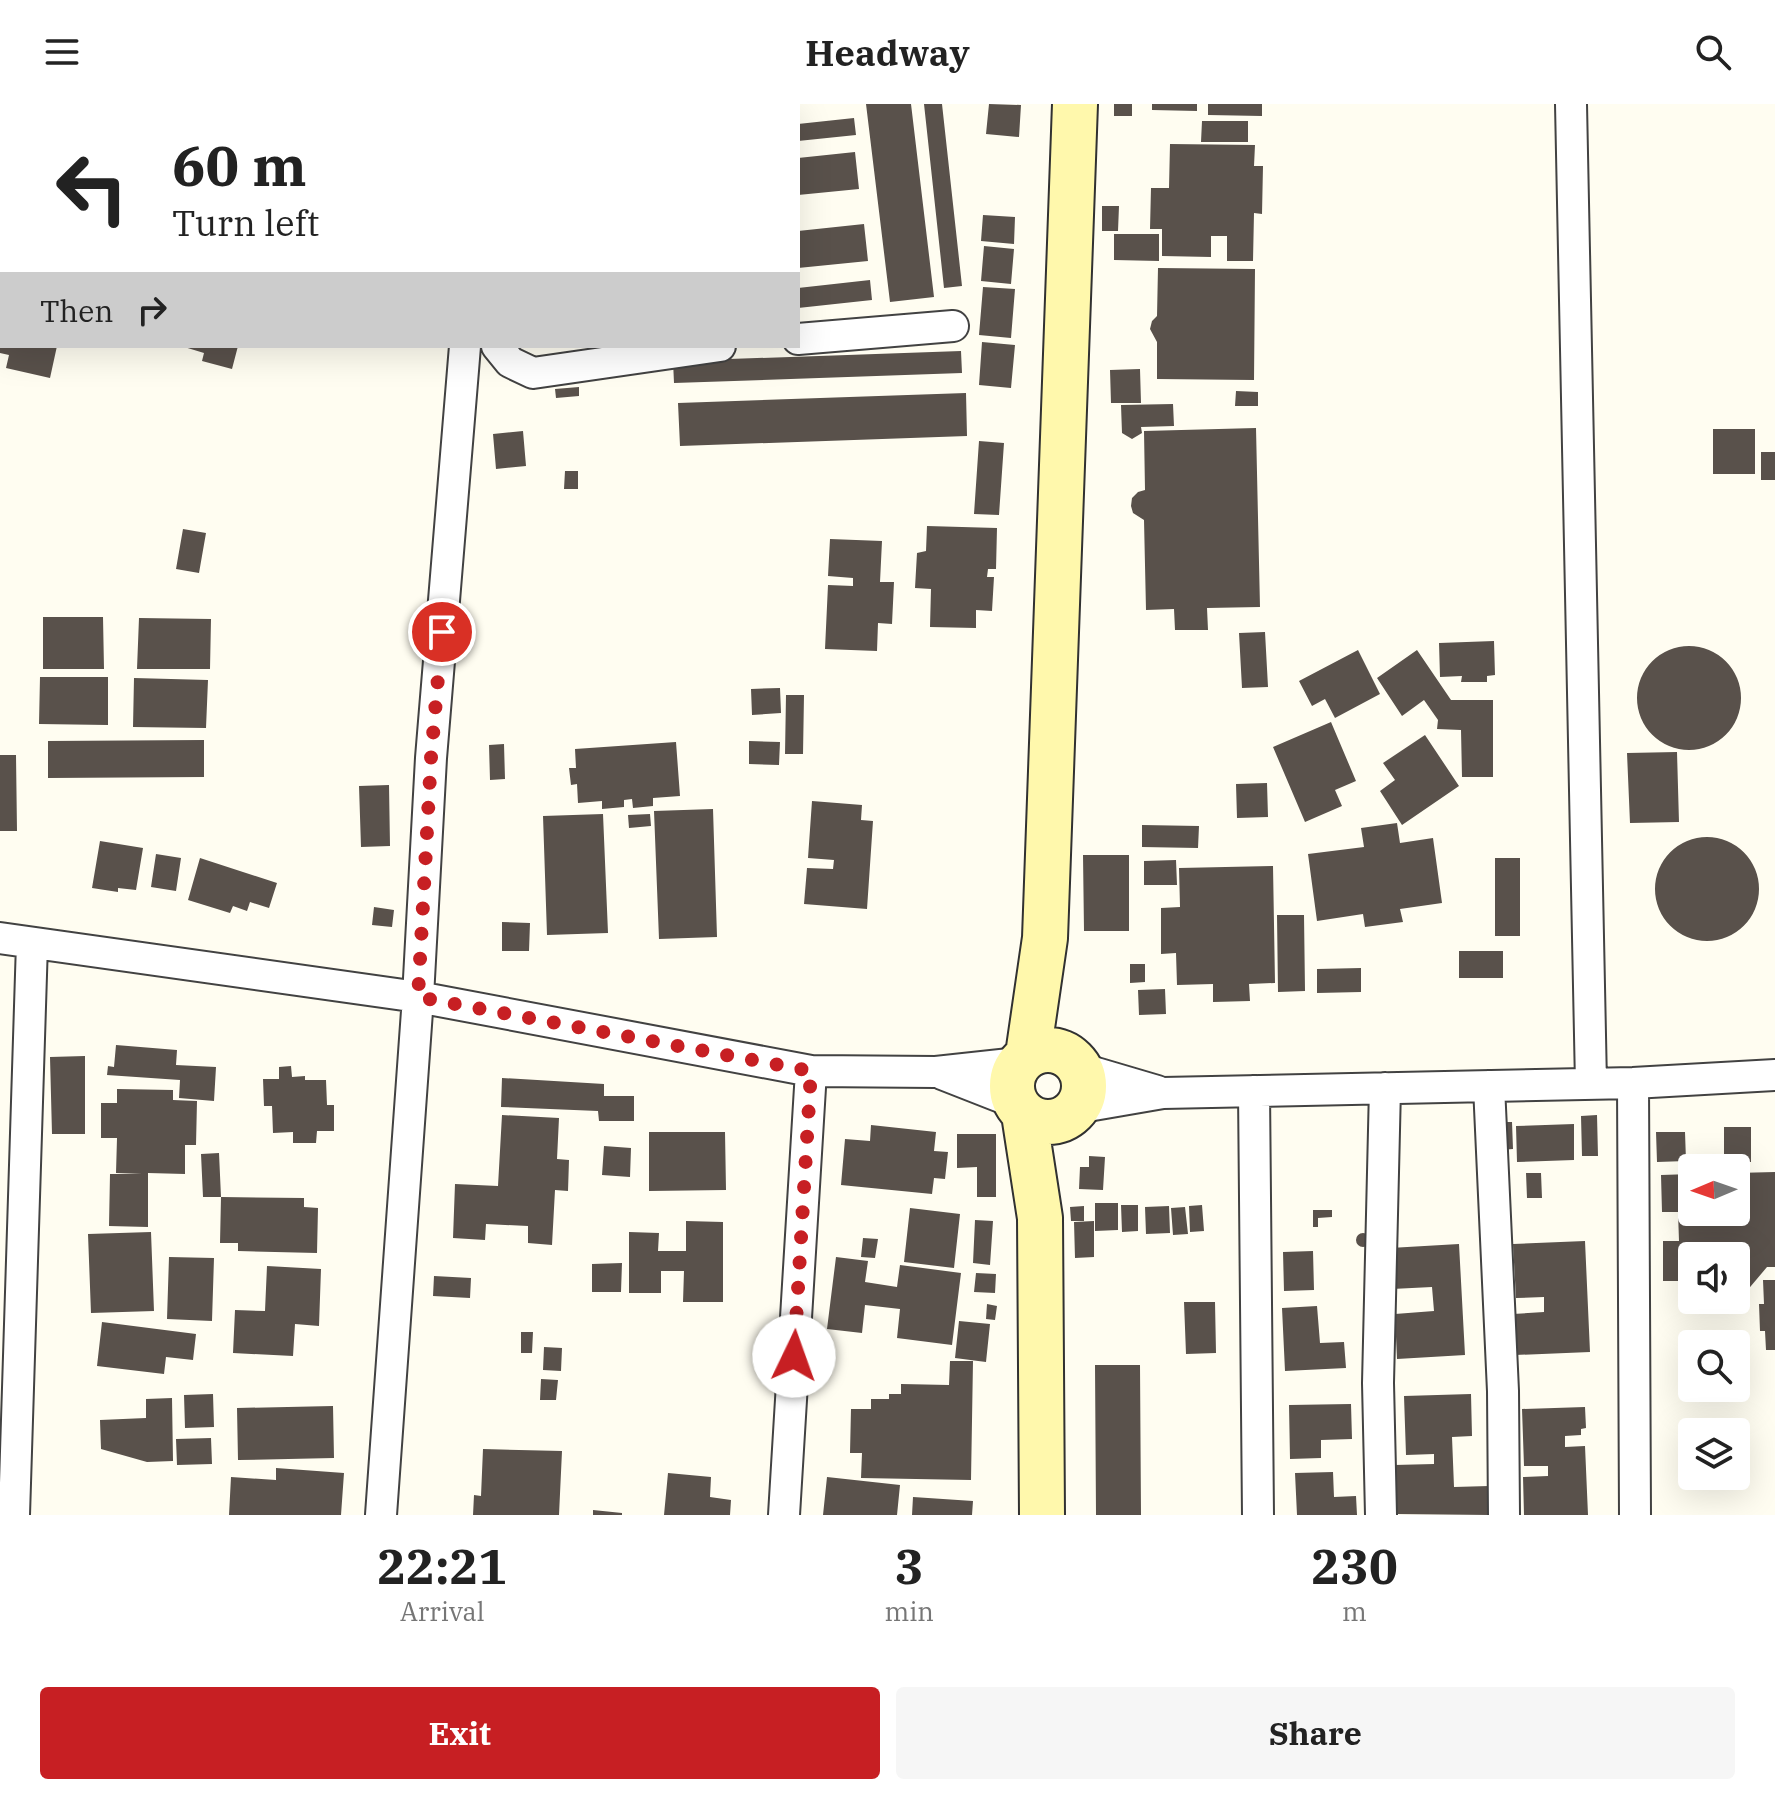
<!DOCTYPE html>
<style>
:root{--surface:#fff;--page:#f6f6f6;--text:#222;--muted:#767676;--accent:#c71f23}
body{margin:0;font-family:"IBM Plex Serif",serif;background:var(--page);color:var(--text);height:100vh;display:flex;flex-direction:column;font-size:30px;white-space:nowrap}
*{box-sizing:border-box;margin:0}
p{font-size:26px;color:var(--muted)}
.icon{flex:none;width:44px;height:44px;fill:none;stroke:currentColor;stroke-width:2;stroke-linecap:round;stroke-linejoin:round}
.map{position:relative;height:1411px;overflow:hidden}
.panel{display:flex;flex-direction:column;background:var(--surface);flex:1}
.panel>*{flex:none}
.top-card{position:absolute;left:0px;top:0px;width:800px;height:244px;box-shadow:0 8px 32px #0002;background:#fff;color:var(--text);overflow:hidden}
.needle{width:52px;rotate:268deg}
.fabs{position:absolute;left:1678px;top:1050px;display:grid;gap:16px}
.fabs a{display:grid;place-items:center;width:72px;height:72px;border-radius:8px;background:var(--surface);box-shadow:0 8px 32px #0002;font-size:40px}
.pin{position:absolute;display:grid;place-items:center;width:68px;height:68px;color:#fff;margin:-34px;border:4px solid #fff;border-radius:50%;box-shadow:0 2px 8px #0007}
.me{position:absolute;width:88px;margin:-44px;rotate:3deg;stroke-linejoin:round;filter:drop-shadow(0 0 6px #0008)}
.turn{display:flex;align-items:center;gap:28px;height:168px;padding:0 40px;font-size:36px}
.turn .icon{width:104px;height:104px;stroke-width:2.5}
.turn b{display:block;font-size:56px;line-height:68px}
.then{display:flex;align-items:center;height:76px;padding:0 40px;background:#0003;gap:16px;font-size:30px}
.eta{display:flex;justify-content:space-evenly;align-items:center;height:136px;text-align:center}
.eta b{font-size:48px;font-weight:800;line-height:56px}
.cta{display:flex;gap:16px;margin-top:auto;padding:16px 40px}
.cta a{flex:1;height:92px;border-radius:8px;background:var(--accent);color:#fff;font-size:32px;font-weight:800;line-height:92px;text-align:center}
.cta a+a{background:var(--page);color:var(--text)}
header{display:flex;justify-content:space-between;align-items:center;height:104px;padding:0 40px;background:var(--surface);font-size:36px;font-weight:800}
.map>svg:first-child{display:block}
.building{fill:#59514b}
.lines{fill:none;stroke-linecap:round;stroke-linejoin:round}
.street-casing{stroke:#424242;stroke-width:34}
.secondary-casing{stroke:#313131;stroke-width:48}
.street{stroke:#fff;stroke-width:30}
.secondary{stroke:#fff8ac;stroke-width:44}
.route{stroke:#c71f23;stroke-width:14;stroke-dasharray:0 25.2}
</style>
<header><svg class="icon" aria-label="menu" viewBox="0 0 24 24"><path d="M4 6h16M4 12h16M4 18h16"/></svg>Headway<svg class="icon" aria-label="search" viewBox="0 0 24 24"><circle cx="10" cy="10" r="6"/><path d="M15 15l6 6"/></svg></header>
<div class="map">
<svg width="1775" height="1411" viewBox="0 0 1775 1411">
<rect width="100%" height="100%" fill="#fffdf1"/>
<path class="building" d="M 866,0 L 911,0 L 934,193 L 890,198 Z
M 924,0 L 942,0 L 962,182 L 944,184 Z
M 989,0 L 1021,1 L 1019,33 L 986,30 Z
M 1114,0 L 1132,0 L 1132,12 L 1114,12 Z
M 1152,0 L 1197,0 L 1197,7 L 1152,6 Z
M 1208,0 L 1262,0 L 1262,12 L 1208,11 Z
M 854,14 L 856,31 L 798,37 L 798,20 Z
M 1202,17 L 1248,17 L 1248,38 L 1201,38 Z
M 1170,40 L 1255,41 L 1254,62 L 1263,62 L 1262,110 L 1254,109 L 1253,157 L 1227,157 L 1227,132 L 1211,132 L 1211,153 L 1162,152 L 1162,125 L 1150,125 L 1151,84 L 1169,84 Z
M 855,48 L 859,85 L 798,91 L 798,54 Z
M 1102,102 L 1119,102 L 1118,127 L 1102,127 Z
M 983,111 L 1015,113 L 1014,140 L 981,137 Z
M 864,120 L 868,157 L 798,164 L 798,127 Z
M 1114,130 L 1159,130 L 1159,157 L 1114,156 Z
M 984,142 L 1014,145 L 1011,180 L 981,177 Z
M 1158,164 L 1255,165 L 1254,276 L 1157,275 L 1157,238 L 1150,225 L 1152,217 L 1157,212 Z
M 870,176 L 872,196 L 798,204 L 798,184 Z
M 983,183 L 1015,185 L 1011,234 L 979,231 Z
M 982,238 L 1015,241 L 1011,284 L 979,281 Z
M 0,242 L 57,242 L 50,274 L 6,264 L 9,251 L 0,249 Z
M 181,242 L 238,242 L 232,265 L 202,257 L 204,249 Z
M 961,247 L 962,269 L 674,279 L 673,257 Z
M 1140,265 L 1141,299 L 1111,299 L 1110,266 Z
M 579,283 L 579,292 L 556,294 L 555,285 Z
M 1236,287 L 1258,288 L 1258,302 L 1235,302 Z
M 966,289 L 967,332 L 680,342 L 678,299 Z
M 1173,300 L 1174,322 L 1141,323 L 1142,329 L 1132,335 L 1122,329 L 1121,301 Z
M 1256,324 L 1260,503 L 1207,504 L 1208,526 L 1175,526 L 1174,505 L 1146,506 L 1144,416 L 1133,409 L 1131,402 L 1132,394 L 1138,388 L 1145,386 L 1144,327 Z
M 1713,325 L 1755,325 L 1755,370 L 1713,370 Z
M 523,327 L 526,362 L 496,365 L 493,330 Z
M 979,337 L 1004,339 L 999,411 L 974,410 Z
M 1761,348 L 1775,348 L 1775,376 L 1761,376 Z
M 565,367 L 578,367 L 578,385 L 564,385 Z
M 927,422 L 997,424 L 996,465 L 988,465 L 987,473 L 994,473 L 992,507 L 976,506 L 976,524 L 930,523 L 931,485 L 915,484 L 917,449 L 926,447 Z
M 183,425 L 206,429 L 199,469 L 176,465 Z
M 830,435 L 882,437 L 880,478 L 894,478 L 892,520 L 878,519 L 877,547 L 825,545 L 828,481 L 853,482 L 853,474 L 828,472 Z
M 43,513 L 103,513 L 104,565 L 43,565 Z
M 139,514 L 211,515 L 210,565 L 137,565 Z
M 1265,528 L 1268,583 L 1242,584 L 1239,529 Z
M 1494,537 L 1495,571 L 1487,572 L 1487,578 L 1461,578 L 1462,572 L 1440,573 L 1439,539 Z
M1637 594a52 52 0 1 1 104 0a52 52 0 1 1-104 0Z
M 1358,546 L 1380,590 L 1335,614 L 1325,595 L 1312,602 L 1299,577 Z
M 1417,546 L 1451,596 L 1493,596 L 1493,673 L 1462,673 L 1461,626 L 1437,625 L 1438,616 L 1424,596 L 1402,612 L 1377,574 Z
M 40,573 L 108,573 L 108,621 L 39,620 Z
M 134,574 L 208,576 L 206,624 L 133,623 Z
M 780,584 L 781,609 L 752,611 L 751,585 Z
M 786,591 L 804,591 L 803,650 L 785,650 Z
M 1331,618 L 1356,677 L 1335,686 L 1342,702 L 1305,718 L 1273,643 Z
M 1425,631 L 1459,682 L 1402,721 L 1380,687 L 1395,676 L 1383,659 Z
M 204,636 L 204,673 L 48,674 L 48,637 Z
M 749,637 L 780,638 L 779,661 L 749,660 Z
M 676,638 L 680,692 L 653,694 L 653,702 L 633,704 L 632,695 L 624,696 L 624,703 L 602,705 L 602,697 L 578,699 L 577,680 L 571,681 L 569,664 L 576,664 L 575,645 Z
M 504,640 L 505,675 L 490,676 L 489,641 Z
M 1677,648 L 1679,718 L 1630,719 L 1627,649 Z
M 0,651 L 16,651 L 17,727 L 0,727 Z
M 1267,679 L 1268,713 L 1237,714 L 1236,680 Z
M 389,681 L 390,742 L 361,743 L 359,682 Z
M 812,697 L 862,701 L 861,716 L 873,717 L 867,805 L 804,800 L 807,764 L 833,765 L 834,756 L 808,754 Z
M 713,705 L 717,833 L 659,835 L 654,707 Z
M 603,710 L 608,829 L 547,831 L 543,712 Z
M 650,710 L 651,722 L 629,724 L 628,711 Z
M 1397,719 L 1400,739 L 1433,734 L 1442,799 L 1400,805 L 1403,818 L 1365,823 L 1363,810 L 1317,817 L 1308,750 L 1364,743 L 1361,724 Z
M 1142,721 L 1199,722 L 1198,744 L 1142,743 Z
M1655 785a52 52 0 1 1 104 0a52 52 0 1 1-104 0Z
M 100,737 L 143,744 L 136,786 L 118,784 L 118,788 L 92,784 Z
M 156,750 L 181,754 L 176,787 L 151,783 Z
M 1083,751 L 1129,751 L 1129,827 L 1084,827 Z
M 200,754 L 277,779 L 269,804 L 250,798 L 247,807 L 233,802 L 230,809 L 188,796 Z
M 1495,754 L 1520,754 L 1520,832 L 1495,832 Z
M 1176,756 L 1177,781 L 1144,781 L 1144,757 Z
M 1273,762 L 1275,879 L 1249,880 L 1250,897 L 1213,898 L 1213,880 L 1177,881 L 1176,849 L 1161,850 L 1161,804 L 1180,803 L 1179,764 Z
M 374,803 L 394,806 L 392,823 L 372,821 Z
M 1277,811 L 1304,811 L 1305,887 L 1278,888 Z
M 502,818 L 530,819 L 529,847 L 502,847 Z
M 1459,847 L 1503,847 L 1503,874 L 1459,874 Z
M 1130,860 L 1145,860 L 1145,878 L 1130,879 Z
M 1361,864 L 1361,888 L 1317,889 L 1317,865 Z
M 1165,885 L 1166,910 L 1139,911 L 1138,886 Z
M 116,941 L 177,946 L 176,961 L 216,963 L 214,997 L 179,994 L 180,976 L 107,971 L 108,962 L 114,963 Z
M 85,952 L 85,1030 L 52,1030 L 50,953 Z
M 291,962 L 292,973 L 305,972 L 305,976 L 326,976 L 327,1001 L 334,1001 L 334,1027 L 317,1027 L 316,1039 L 293,1039 L 293,1028 L 273,1029 L 272,1002 L 264,1002 L 263,975 L 279,975 L 279,963 Z
M 502,974 L 604,980 L 604,992 L 634,992 L 634,1017 L 599,1017 L 598,1007 L 501,1003 Z
M 117,985 L 173,986 L 173,996 L 197,997 L 196,1041 L 185,1041 L 185,1070 L 148,1069 L 148,1123 L 109,1122 L 110,1070 L 142,1070 L 116,1069 L 117,1034 L 101,1034 L 101,999 L 117,999 Z
M 502,1011 L 559,1014 L 557,1055 L 569,1056 L 568,1087 L 555,1086 L 552,1141 L 528,1139 L 528,1122 L 486,1120 L 485,1136 L 453,1134 L 455,1080 L 498,1082 Z
M 1597,1011 L 1598,1052 L 1582,1052 L 1581,1012 Z
M 1499,1018 L 1512,1018 L 1513,1045 L 1500,1046 Z
M 1574,1020 L 1574,1056 L 1517,1058 L 1516,1022 Z
M 871,1021 L 936,1028 L 934,1047 L 948,1048 L 945,1075 L 934,1074 L 932,1090 L 841,1081 L 845,1035 L 870,1037 Z
M 1724,1023 L 1751,1023 L 1751,1058 L 1724,1058 Z
M 649,1028 L 725,1028 L 726,1086 L 649,1087 Z
M 1656,1028 L 1685,1028 L 1686,1057 L 1657,1058 Z
M 957,1030 L 996,1030 L 996,1093 L 977,1093 L 977,1063 L 957,1064 Z
M 604,1042 L 631,1044 L 630,1073 L 602,1071 Z
M 219,1049 L 221,1093 L 203,1093 L 201,1050 Z
M 1089,1052 L 1105,1053 L 1103,1086 L 1079,1085 L 1080,1063 L 1089,1063 Z
M 1775,1068 L 1775,1163 L 1767,1163 L 1740,1195 L 1736,1195 L 1736,1152 L 1692,1152 L 1692,1183 L 1688,1177 L 1663,1177 L 1663,1137 L 1679,1137 L 1678,1108 L 1662,1108 L 1661,1071 L 1692,1070 L 1692,1108 L 1736,1108 L 1736,1069 Z
M 1526,1069 L 1541,1069 L 1542,1094 L 1527,1094 Z
M 221,1093 L 304,1094 L 304,1103 L 318,1104 L 317,1149 L 238,1147 L 238,1139 L 220,1139 Z
M 1095,1099 L 1118,1099 L 1118,1126 L 1095,1127 Z
M 1121,1101 L 1138,1101 L 1138,1127 L 1122,1128 Z
M 1202,1101 L 1204,1127 L 1190,1128 L 1189,1102 Z
M 1084,1102 L 1084,1117 L 1071,1117 L 1070,1103 Z
M 1169,1102 L 1170,1129 L 1146,1130 L 1145,1103 Z
M 1185,1103 L 1188,1130 L 1173,1131 L 1171,1104 Z
M 910,1104 L 960,1110 L 954,1164 L 904,1158 Z
M 1313,1106 L 1332,1106 L 1332,1113 L 1318,1114 L 1318,1123 L 1313,1123 Z
M 975,1116 L 993,1117 L 990,1161 L 973,1159 Z
M 686,1117 L 723,1118 L 723,1198 L 683,1198 L 684,1167 L 661,1167 L 661,1189 L 629,1189 L 629,1128 L 659,1129 L 658,1147 L 686,1147 Z
M 1094,1117 L 1094,1153 L 1075,1154 L 1074,1118 Z
M 151,1128 L 154,1207 L 91,1209 L 88,1130 Z
M1356 1136a7 7 0 1 1 14 0a7 7 0 1 1-14 0Z
M 863,1134 L 878,1135 L 875,1154 L 861,1153 Z
M 1585,1137 L 1590,1248 L 1515,1251 L 1513,1210 L 1544,1208 L 1544,1193 L 1516,1194 L 1513,1140 Z
M 1459,1140 L 1465,1251 L 1397,1255 L 1395,1210 L 1434,1207 L 1432,1183 L 1392,1185 L 1390,1144 Z
M 1313,1147 L 1314,1186 L 1284,1187 L 1283,1148 Z
M 169,1153 L 214,1154 L 212,1217 L 167,1215 Z
M 836,1153 L 868,1157 L 865,1178 L 897,1183 L 900,1161 L 961,1169 L 952,1241 L 897,1234 L 900,1205 L 865,1201 L 862,1229 L 827,1225 Z
M 622,1159 L 621,1188 L 592,1188 L 592,1160 Z
M 267,1162 L 321,1165 L 319,1222 L 295,1220 L 293,1252 L 233,1249 L 235,1206 L 265,1207 Z
M 976,1169 L 996,1170 L 995,1189 L 974,1188 Z
M 434,1172 L 471,1174 L 470,1194 L 433,1192 Z
M 1763,1176 L 1775,1176 L 1775,1246 L 1766,1246 L 1765,1227 L 1760,1227 L 1759,1200 L 1764,1200 Z
M 1184,1198 L 1215,1198 L 1216,1249 L 1186,1250 Z
M 987,1200 L 997,1202 L 995,1216 L 986,1215 Z
M 1317,1202 L 1320,1239 L 1344,1238 L 1346,1264 L 1285,1267 L 1282,1204 Z
M 959,1217 L 990,1220 L 986,1258 L 955,1254 Z
M 102,1218 L 196,1230 L 193,1256 L 166,1253 L 164,1270 L 97,1262 Z
M 521,1228 L 533,1228 L 532,1249 L 521,1249 Z
M 544,1243 L 562,1244 L 561,1267 L 543,1266 Z
M 950,1257 L 973,1257 L 971,1376 L 861,1374 L 862,1349 L 850,1349 L 851,1305 L 871,1305 L 871,1295 L 889,1295 L 889,1290 L 901,1290 L 901,1280 L 949,1281 Z
M 1095,1261 L 1140,1261 L 1141,1411 L 1096,1411 Z
M 541,1275 L 558,1276 L 556,1296 L 540,1296 Z
M 213,1290 L 214,1323 L 185,1324 L 184,1291 Z
M 1471,1290 L 1472,1332 L 1452,1333 L 1454,1383 L 1489,1382 L 1490,1411 L 1396,1410 L 1394,1361 L 1434,1360 L 1434,1350 L 1406,1351 L 1404,1292 Z
M 172,1294 L 173,1357 L 147,1358 L 101,1345 L 100,1316 L 146,1314 L 146,1295 Z
M 1351,1300 L 1352,1335 L 1321,1336 L 1321,1354 L 1290,1355 L 1289,1301 Z
M 333,1302 L 334,1354 L 238,1356 L 237,1304 Z
M 1585,1303 L 1586,1324 L 1581,1325 L 1581,1331 L 1565,1332 L 1565,1343 L 1585,1342 L 1588,1411 L 1524,1411 L 1523,1373 L 1548,1372 L 1548,1362 L 1524,1362 L 1522,1305 Z
M 211,1334 L 212,1360 L 177,1361 L 176,1335 Z
M 483,1345 L 562,1347 L 559,1411 L 473,1411 L 474,1391 L 481,1392 Z
M 276,1364 L 344,1369 L 341,1411 L 229,1411 L 231,1373 L 276,1376 Z
M 1333,1368 L 1334,1393 L 1356,1392 L 1357,1411 L 1297,1411 L 1295,1369 Z
M 668,1369 L 711,1373 L 710,1393 L 731,1396 L 730,1411 L 664,1411 Z
M 827,1373 L 900,1381 L 897,1411 L 823,1411 Z
M 913,1393 L 973,1397 L 972,1411 L 912,1411 Z
M 593,1406 L 622,1409 L 622,1411 L 593,1411 Z"/>
<g class="lines">
<defs>
<path id="street" d="M 1571,0 L 1591,980
M 485,2 L 486,0
M 798,235 L 953,222
M 497,242 L 510,258 L 533,269 L 720,242
M 0,834 L 418,893 L 811,967 L 936,968 L 1019,959
M 1079,964 L 1157,987
M 942,970 L 1016,999
M 1633,979 L 1635,1411
M 1489,982 L 1503,1287 L 1504,1411
M 1254,987 L 1258,1411
M 1076,1004 L 1163,989 L 1633,979 L 1775,971
M 14,1411 L 32,839
M 381,1411 L 418,893 L 431,654 L 465,242
M 784,1411 L 811,967
M 1381,1411 L 1378,1279 L 1385,984"/>
<path id="secondary" d="M1012 982a36 36 0 1 1 72 0a36 36 0 1 1-72 0Z
M 1028,951 L 1045,834 L 1075,0
M 1024,1010 L 1040,1114 L 1042,1411"/>
</defs>
<use href="#street" class="street-casing"/>
<use href="#secondary" class="secondary-casing"/>
<use href="#street" class="street"/>
<use href="#secondary" class="secondary"/>
</g>
<g class="lines">
<path class="route" d="M 442,528 L 431,654 L 418,893 L 811,967 L 794,1252"/>
</g>
</svg>
<div class="fabs">
<a><svg class="needle" viewBox="-14 -14 28 28"><path d="M0-13l5 13h-10z" fill="#e53935"/><path d="M0 13l5-13h-10z" fill="#767676"/></svg></a>
<a><svg class="icon" aria-label="sound" viewBox="0 0 24 24"><path d="M4 9h4l5-4v14l-5-4H4zM17 9q2 3 0 6"/></svg></a>
<a><svg class="icon" aria-label="search" viewBox="0 0 24 24"><circle cx="10" cy="10" r="6"/><path d="M15 15l6 6"/></svg></a>
<a><svg class="icon" aria-label="layers" viewBox="0 0 24 24"><path d="M12 4l9 5-9 5-9-5zM3 14l9 5 9-5"/></svg></a>
</div>
<div class="pin" style="left:442px;top:528px;background:#d93025"><svg class="icon" aria-label="arrive" viewBox="0 0 24 24"><path d="M6 21V4h12l-3 4 3 4H6"/></svg></div>
<svg class="me" style="left:794px;top:1252px" viewBox="-20 -20 40 40"><circle r="19" fill="#fff"/><path d="M0-13L10 11 0 6-10 11z" fill="#c71f23"/></svg>
<div class="top-card">
<div class="turn"><svg class="icon" aria-label="left" viewBox="0 0 24 24"><path d="M17 20v-9H6M10 6l-5 5 5 5"/></svg><div><b>60 m</b>Turn left</div></div>
<div class="then">Then<svg class="icon" aria-label="right" viewBox="0 0 24 24"><path d="M7 20v-9h11M14 6l5 5-5 5"/></svg></div>
</div>
</div>
<section class="panel">
<div class="eta">
<div><b>22:21</b><p>Arrival</p></div>
<div><b>3</b><p>min</p></div>
<div><b>230</b><p>m</p></div>
</div>
<div class="cta"><a>Exit</a><a>Share</a></div>
</section>
